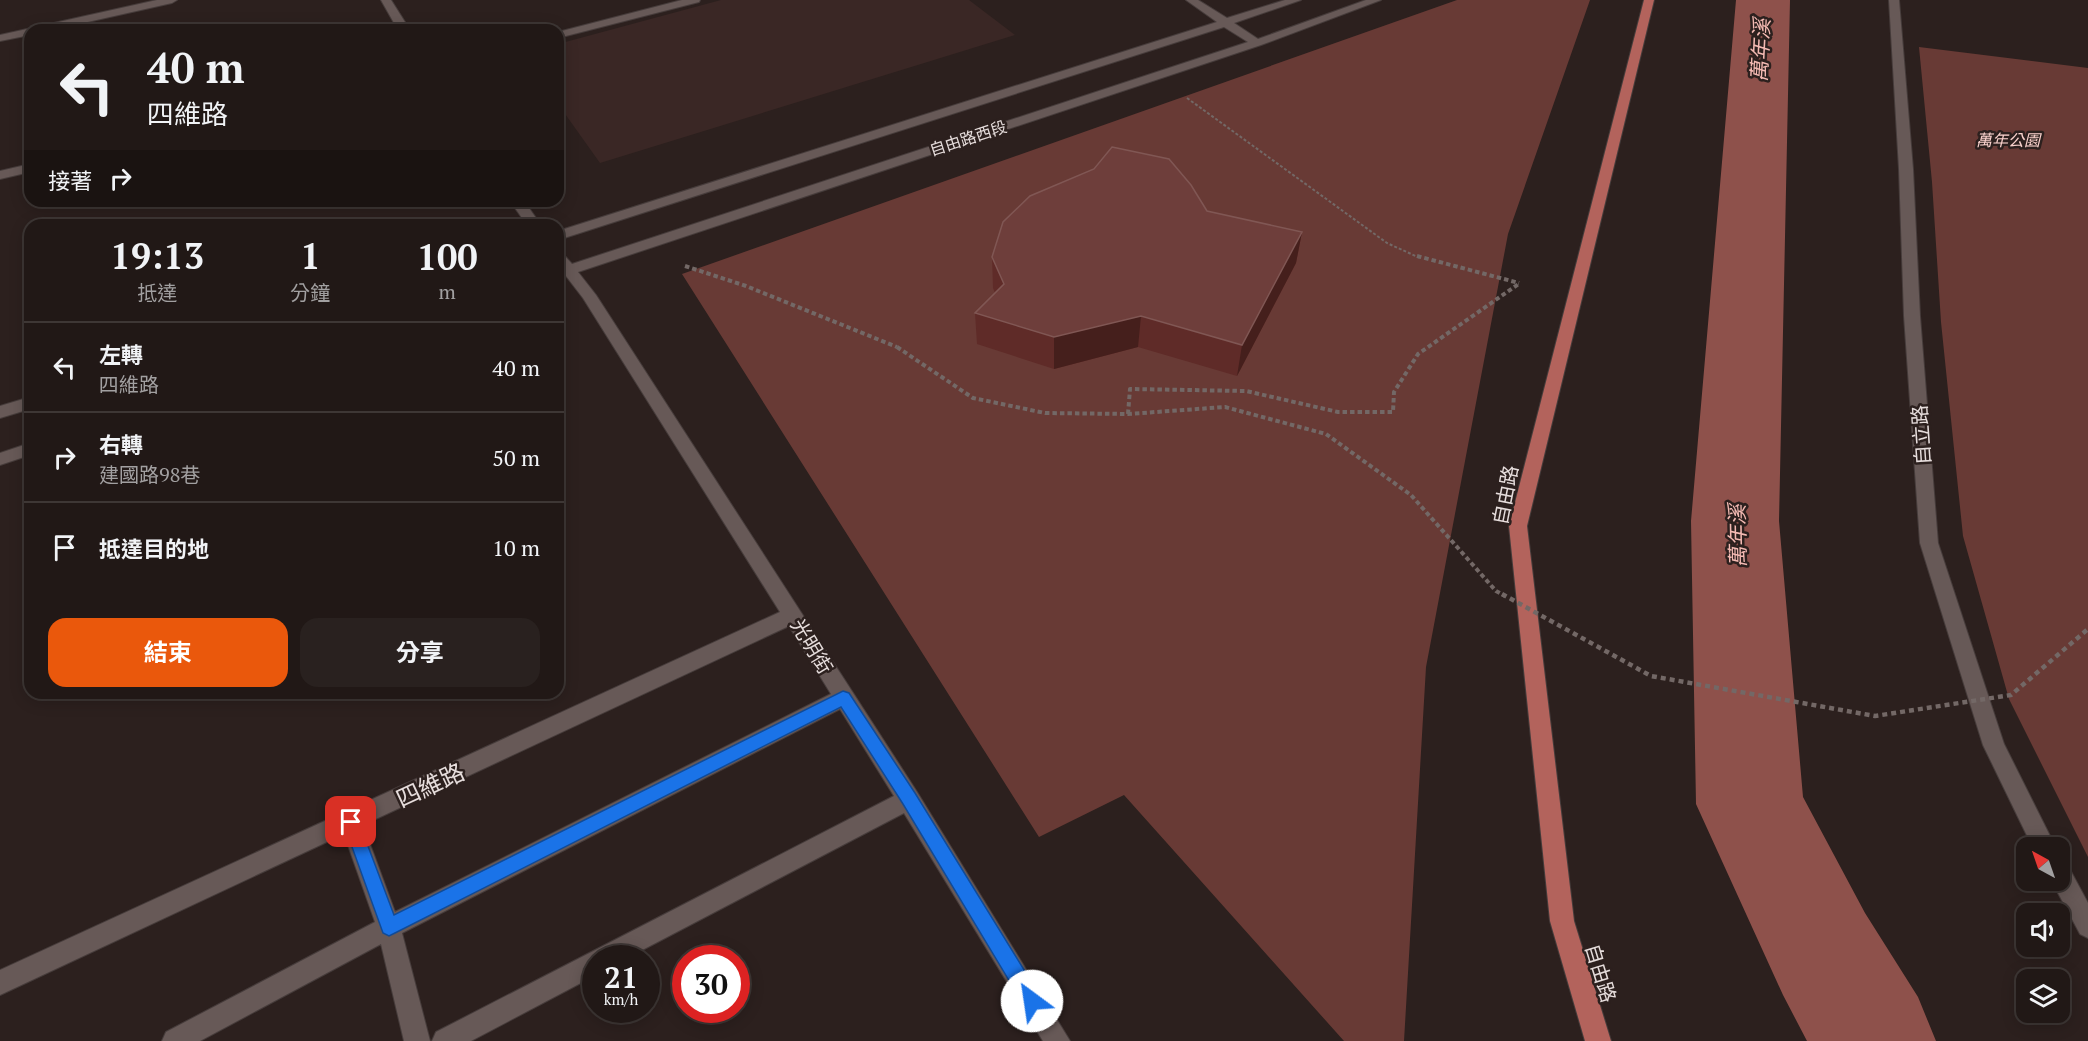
<!DOCTYPE html>
<html lang="zh-TW">
<meta charset="utf-8">
<style>
:root{--surface:#211816;--page:#29211f;--text:#f1f3f6;--muted:#a2a0a1;--line:#3e3735;--accent:#ea580c}
body{margin:0;font-family:"PT Serif","Noto Sans TC",serif;background:var(--page);color:var(--text);height:100vh;display:flex;flex-direction:column;font-size:22px;white-space:nowrap}
*{box-sizing:border-box;margin:0}
p{font-size:20px;color:var(--muted)}
.icon{flex:none;width:33px;height:33px;fill:none;stroke:currentColor;stroke-width:2;stroke-linecap:round;stroke-linejoin:round}
.map{position:relative;flex:1;overflow:hidden}
.panel{position:absolute;left:24px;top:219px;width:540px;height:480px;display:flex;flex-direction:column;background:var(--surface);border-radius:18px;box-shadow:0 3px 15px #0003,0 0 0 2px var(--line)}
.panel>*{flex:none}
.hud{position:absolute;left:24px;top:24px;width:540px;height:183px;border-radius:18px;box-shadow:0 3px 15px #0003,0 0 0 2px var(--line);background:#211816;color:var(--text);overflow:hidden}
.needle{width:39px;rotate:320deg}
.controls{position:absolute;left:2016px;top:837px;display:grid;gap:12px}
.controls a{display:grid;place-items:center;width:54px;height:54px;border-radius:12px;background:var(--surface);box-shadow:0 3px 15px #0003,0 0 0 2px var(--line);font-size:30px}
.speed{position:absolute;left:582px;top:945px;display:flex;gap:12px;font-size:30px;font-weight:700;text-align:center}
.speed>*{display:grid;place-content:center;width:78px;height:78px;border-radius:50%;background:var(--surface);box-shadow:0 3px 15px #0003,0 0 0 2px var(--line);line-height:1}
.speed small{font-size:15px;font-weight:400}
.speed .limit{border:9px solid #d22;background:#fff;color:#111}
.pin{position:absolute;display:grid;place-items:center;width:51px;height:51px;color:#fff;margin:-26px;border-radius:12px;box-shadow:0 3px 9px #0006}
.me{position:absolute;width:66px;margin:-33px;rotate:329deg;stroke-linejoin:round;filter:drop-shadow(0 0 4px #0008)}
.turn{display:flex;align-items:center;gap:21px;height:126px;padding:0 24px;font-size:27px}
.turn .icon{width:78px;height:78px;stroke-width:2.5}
.turn b{display:block;font-size:42px;line-height:51px}
.then{display:flex;align-items:center;height:57px;padding:0 24px;background:#0003;gap:12px;font-size:22px}
.eta{display:flex;justify-content:space-evenly;align-items:center;height:102px;text-align:center}
.eta b{font-size:36px;font-weight:700;line-height:42px}
.button{display:flex;gap:12px;margin-top:auto;padding:12px 24px}
.button a{flex:1;height:69px;border-radius:18px;background:var(--accent);color:#fff;font-size:24px;font-weight:700;line-height:69px;text-align:center}
.button a+a{background:var(--page);color:var(--text)}
ul{padding:0;list-style:none}
li{display:flex;align-items:center;gap:18px;height:90px;padding:0 24px;border-top:2px solid var(--line)}
li div{flex:1}
li b{display:block;font-size:22px}
li em{font-style:normal}
.map>svg:first-child{display:block}
.built{fill:#3a2725}
.green{fill:#683a35}
.lines{fill:none;stroke-linecap:round;stroke-linejoin:round}
.river{fill:#8e514b;fill-rule:evenodd}
.service-casing{stroke:#463c3b;stroke-width:2}
.minor-casing{stroke:#463c3b;stroke-width:2}
.primary-casing{stroke:#463c3b;stroke-width:2}
.path-far1{stroke:#736866;stroke-width:2;stroke-dasharray:3 2;stroke-linecap:butt}
.path{stroke:#736866;stroke-width:4;stroke-dasharray:4.5 3;stroke-linecap:butt}
.service{fill:#675957;fill-rule:evenodd}
.minor{fill:#675957;fill-rule:evenodd}
.primary{fill:#b3635c;fill-rule:evenodd}
.path-bridge-far1{stroke:#736866;stroke-width:4;stroke-dasharray:4.5 3;stroke-linecap:butt}
.path-bridge{stroke:#736866;stroke-width:4.5;stroke-dasharray:5 4;stroke-linecap:butt}
.wall{fill:#5f2b28}
.shaded-wall{fill:#451f1c}
.building{fill:#6e3e3b;stroke:#805754;stroke-width:1.5}
.route{fill:#1a73e8;stroke:#114b97;stroke-width:1.5}
.labels{text-anchor:middle;dominant-baseline:central;stroke-width:5;stroke-linejoin:round;paint-order:stroke}
.far-street-label{font-size:16px;fill:#e6dddc;stroke:#2c201e}
.far-park-label{font-size:16px;font-style:italic;fill:#fad2cd;stroke:#2c201e}
.street-label{font-size:20px;fill:#e6dddc;stroke:#2c201e}
.water-label{font-size:21px;font-style:italic;fill:#f4bab3;stroke:#2c201e}
.near-street-label{font-size:24px;fill:#e6dddc;stroke:#2c201e}
</style>
<div class="map">
<svg width="2088" height="1041" viewBox="0 0 2088 1041">
<rect width="100%" height="100%" fill="#2c201e"/>
<path class="built" d="M 721,0 L 969,0 L 1015,35 L 600,163 L 558,104 L 558,44 Z"/>
<path class="green" d="M 1457,0 L 1590,0 L 1508,234 L 1426,667 L 1404,1041 L 1344,1041 L 1124,795 L 1039,837 L 682,274 Z
M 1919,47 L 2088,68 L 2088,857 L 2009,699 L 1963,536 L 1941,322 L 1932,182 Z"/>
<g class="lines">
<path class="river" d="M 1736,0 L 1790,0 L 1779,521 L 1803,797 L 1865,913 L 1918,997 L 1936,1041 L 1807,1041 L 1783,995 L 1696,804 L 1691,521 Z"/>
<defs>
<path id="service" d="M 682,0 L 700,0 L 699,2 L 558,38 L 558,32 Z"/>
<path id="minor" d="M 157,0 L 177,0 L 172,3 L 52,30 L 30,30 L 30,35 L 0,41 L 0,35 Z
M 381,0 L 391,0 L 410,30 L 398,30 Z
M 1186,0 L 1198,0 L 1227,18 L 1285,0 L 1301,0 L 1234,23 L 1258,39 L 1366,0 L 1381,0 L 1261,45 L 578,272 L 596,295 L 917,792 L 1070,1041 L 1043,1041 L 904,813 L 627,958 L 596,958 L 596,975 L 471,1041 L 432,1041 L 436,1032 L 894,796 L 840,709 L 402,933 L 430,1041 L 404,1041 L 381,944 L 200,1041 L 162,1041 L 166,1032 L 375,922 L 344,834 L 0,995 L 0,970 L 780,612 L 583,298 L 566,276 L 558,277 L 558,253 L 563,254 L 572,264 L 1248,42 L 1224,27 L 558,240 L 558,231 L 1217,22 ZM 789,626 L 831,694 L 395,912 L 363,825 Z
M 1889,0 L 1899,0 L 1913,169 L 1920,316 L 1938,543 L 2004,744 L 2056,848 L 2033,848 L 1983,745 L 1920,543 L 1904,316 L 1899,169 Z
M 30,164 L 30,172 L 0,179 L 0,171 Z
M 510,201 L 524,201 L 541,225 L 527,225 Z
M 30,397 L 30,409 L 0,418 L 0,406 Z
M 30,443 L 30,455 L 0,465 L 0,453 Z
M 2060,863 L 2068,866 L 2088,903 L 2088,938 L 2080,934 L 2051,880 L 2060,880 Z"/>
<path id="primary" d="M 1644,0 L 1654,0 L 1527,526 L 1574,921 L 1611,1041 L 1585,1041 L 1550,921 L 1509,526 Z"/>
</defs>
<use href="#service" class="service-casing"/>
<use href="#minor" class="minor-casing"/>
<use href="#primary" class="primary-casing"/>
<path class="path-far1" d="M 1187,98 L 1387,243 L 1420,258"/>
<path class="path" d="M 1417,256 L 1519,283
M 685,266 L 746,286 L 897,347
M 1128,414 L 1130,389 L 1246,391 L 1338,412 L 1393,412 L 1394,392 L 1418,354 L 1520,283"/>
<use href="#service" class="service"/>
<use href="#minor" class="minor"/>
<use href="#primary" class="primary"/>
<path class="path-bridge-far1" d="M 897,347 L 973,398 L 1045,413 L 1128,414 L 1225,407 L 1326,434 L 1411,495 L 1496,591 L 1505,596"/>
<path class="path-bridge" d="M 1502,594 L 1651,676 L 1875,716 L 2011,695 L 2088,629"/>
</g>
<path class="wall" d="M 1302,232 L 1296,263 L 1237,376 L 1138,347 L 1054,369 L 977,344 L 975,313 L 995,293 L 993,288 L 992,257 Z"/>
<path class="shaded-wall" d="M 1302,232 L 1296,263 L 1237,376 L 1242,345 Z
M 1141,316 L 1138,347 L 1054,369 L 1054,337 Z"/>
<path class="building" d="M 1112,147 L 1169,159 L 1191,185 L 1207,211 L 1302,232 L 1242,345 L 1141,316 L 1054,337 L 975,313 L 1004,284 L 992,257 L 1003,222 L 1030,196 L 1094,169 Z"/>
<path class="route" d="M 843,691 L 849,693 L 915,793 L 1039,994 L 1041,1001 L 1039,1007 L 1032,1010 L 1025,1007 L 903,804 L 841,707 L 395,933 L 389,936 L 383,933 L 343,822 L 346,817 L 351,814 L 357,817 L 394,915 Z"/>
<g class="labels">
<g class="far-street-label">
<text transform="translate(968 138) rotate(-18)">自由路西段</text>
</g>
<g class="far-park-label">
<text x="2008" y="140">萬年公園</text>
</g>
<g class="street-label">
<text transform="translate(1921 435) rotate(-94)">自立路</text>
<text transform="translate(1505 495) rotate(-79)">自由路</text>
<text transform="translate(812 646) rotate(59)">光明街</text>
<text transform="translate(1601 973) rotate(73)">自由路</text>
</g>
<g class="water-label">
<text transform="translate(1760 50) rotate(-87)">萬年溪</text>
<text transform="translate(1737 536) rotate(-91)">萬年溪</text>
</g>
<g class="near-street-label">
<text transform="translate(430 785) rotate(-25)">四維路</text>
</g>
</g>
</svg>
<div class="controls">
<a><svg class="needle" viewBox="-14 -14 28 28"><path d="M0-13l5 13h-10z" fill="#e53935"/><path d="M0 13l5-13h-10z" fill="#a2a0a1"/></svg></a>
<a><svg class="icon" aria-label="sound" viewBox="0 0 24 24"><path d="M4 9h4l5-4v14l-5-4H4zM17 9q2 3 0 6"/></svg></a>
<a><svg class="icon" aria-label="layers" viewBox="0 0 24 24"><path d="M12 4l9 5-9 5-9-5zM3 14l9 5 9-5"/></svg></a>
</div>
<div class="speed"><div>21<small>km/h</small></div><div class="limit">30</div></div>
<div class="pin" style="left:351px;top:822px;background:#d93025"><svg class="icon" aria-label="arrive" viewBox="0 0 24 24"><path d="M6 21V4h12l-3 4 3 4H6"/></svg></div>
<svg class="me" style="left:1032px;top:1001px" viewBox="-20 -20 40 40"><circle r="19" fill="#fff"/><path d="M0-13L10 11 0 6-10 11z" fill="#1a73e8"/></svg>
<div class="hud">
<div class="turn"><svg class="icon" aria-label="left" viewBox="0 0 24 24"><path d="M17 20v-9H6M10 6l-5 5 5 5"/></svg><div><b>40 m</b>四維路</div></div>
<div class="then">接著<svg class="icon" aria-label="right" viewBox="0 0 24 24"><path d="M7 20v-9h11M14 6l5 5-5 5"/></svg></div>
</div>
<section class="panel">
<div class="eta">
<div><b>19:13</b><p>抵達</p></div>
<div><b>1</b><p>分鐘</p></div>
<div><b>100</b><p>m</p></div>
</div>
<ul>
<li><svg class="icon" aria-label="left" viewBox="0 0 24 24"><path d="M17 20v-9H6M10 6l-5 5 5 5"/></svg><div><b>左轉</b><p>四維路</p></div><em>40 m</em></li>
<li><svg class="icon" aria-label="right" viewBox="0 0 24 24"><path d="M7 20v-9h11M14 6l5 5-5 5"/></svg><div><b>右轉</b><p>建國路98巷</p></div><em>50 m</em></li>
<li><svg class="icon" aria-label="arrive" viewBox="0 0 24 24"><path d="M6 21V4h12l-3 4 3 4H6"/></svg><div><b>抵達目的地</b></div><em>10 m</em></li>
</ul>
<div class="button"><a>結束</a><a>分享</a></div>
</section>
</div>
